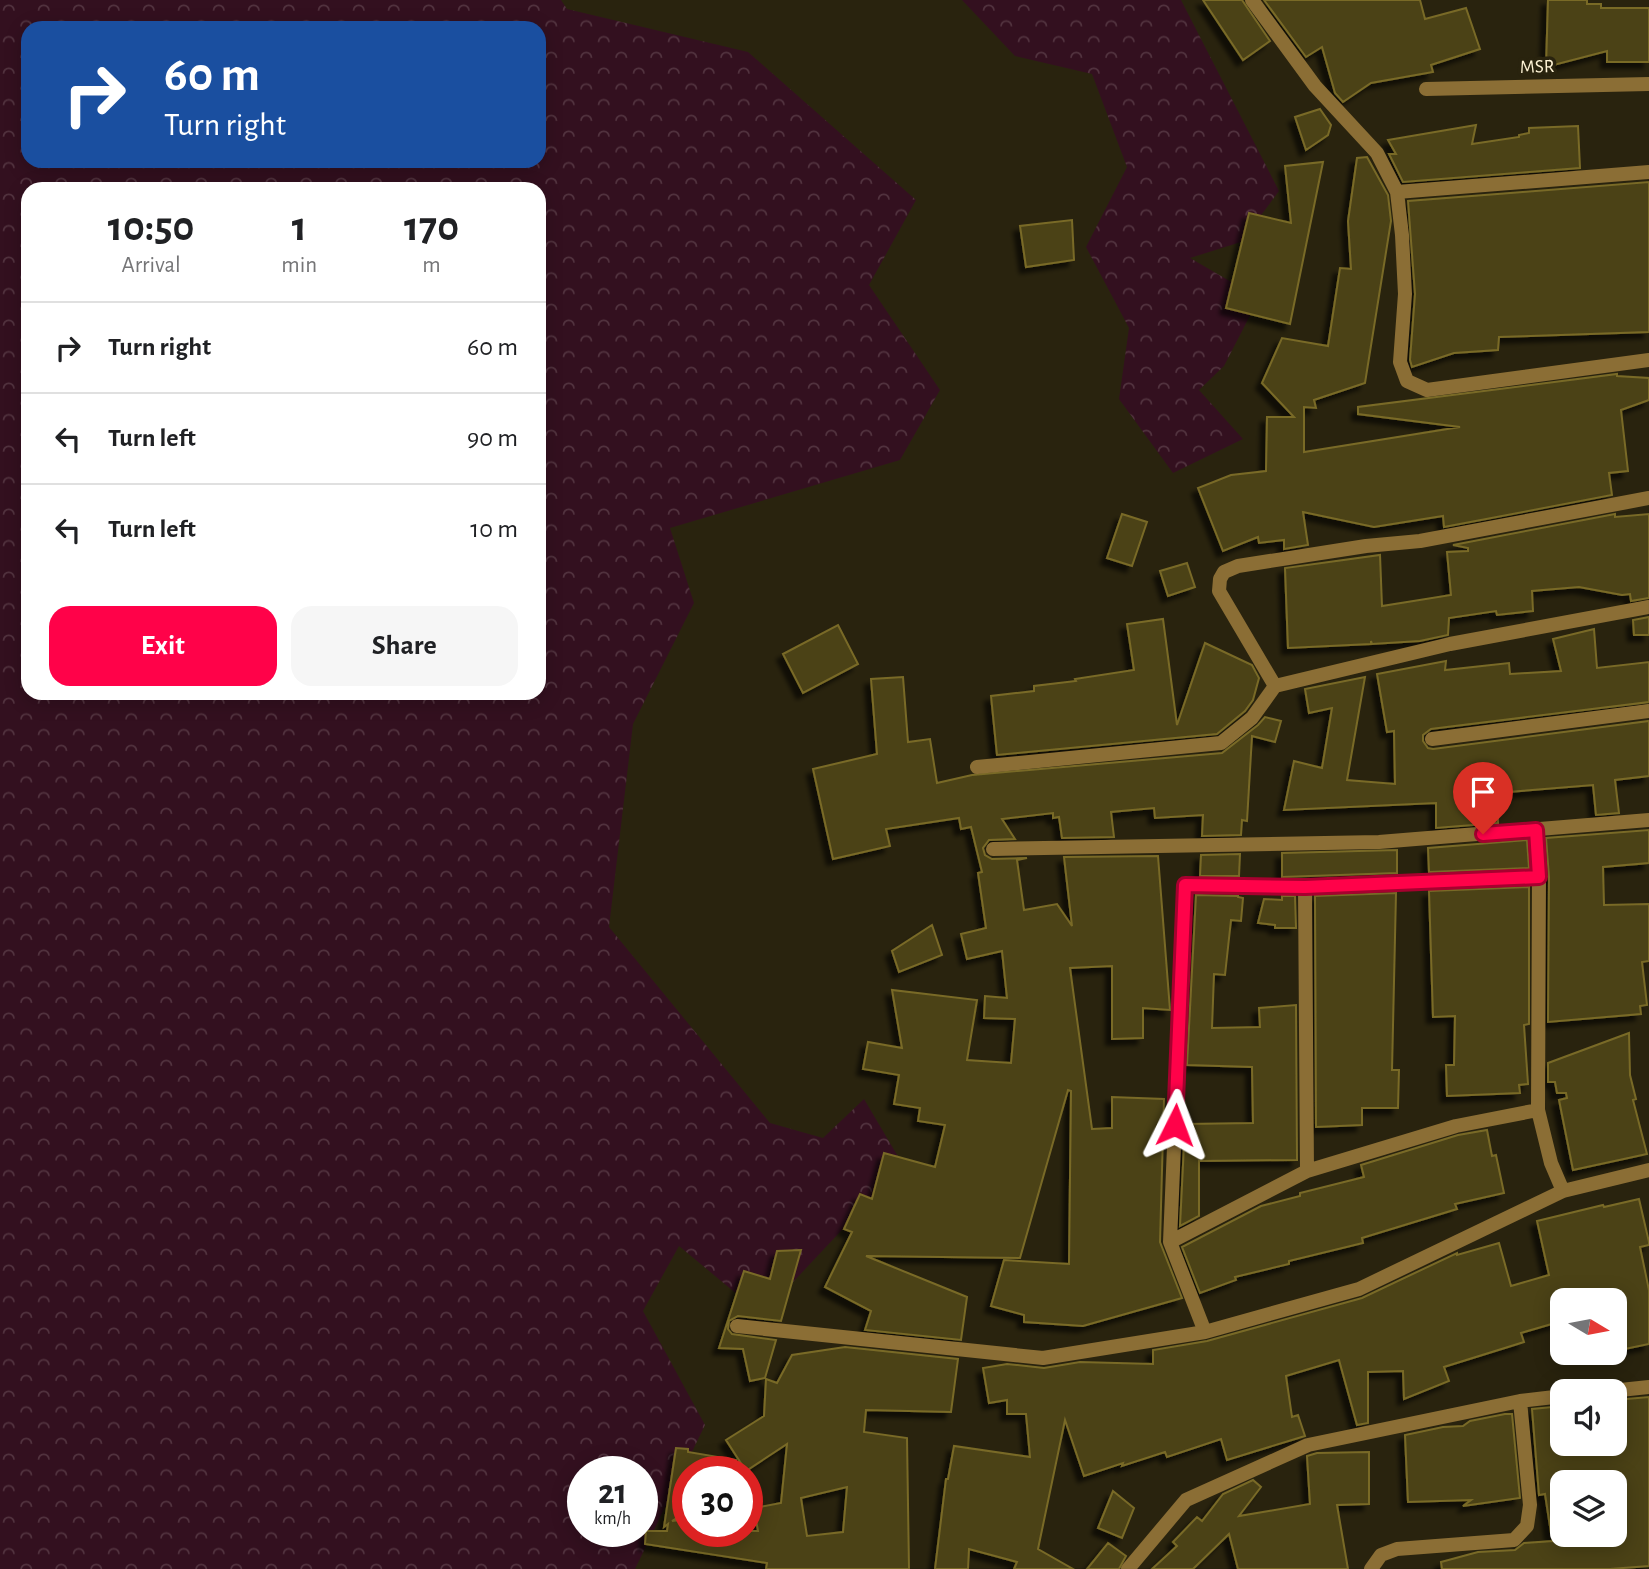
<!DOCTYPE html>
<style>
:root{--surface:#fff;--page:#f6f6f6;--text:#202124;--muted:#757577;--line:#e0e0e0;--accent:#ff0249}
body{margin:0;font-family:"Alegreya Sans",sans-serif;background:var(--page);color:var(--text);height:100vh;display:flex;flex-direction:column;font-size:26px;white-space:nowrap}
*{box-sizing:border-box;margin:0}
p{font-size:23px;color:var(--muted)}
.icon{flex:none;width:38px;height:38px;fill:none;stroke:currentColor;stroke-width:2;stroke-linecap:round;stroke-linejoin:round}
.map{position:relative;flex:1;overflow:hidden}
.sheet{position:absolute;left:21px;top:182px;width:525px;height:518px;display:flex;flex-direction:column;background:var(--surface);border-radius:21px;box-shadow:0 4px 18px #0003}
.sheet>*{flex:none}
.hud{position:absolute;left:21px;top:21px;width:525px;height:147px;border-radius:21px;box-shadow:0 4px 18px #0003;background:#1a4fa0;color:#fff;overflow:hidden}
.needle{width:46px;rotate:100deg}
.controls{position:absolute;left:1550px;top:1288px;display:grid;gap:14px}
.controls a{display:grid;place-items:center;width:77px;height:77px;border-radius:14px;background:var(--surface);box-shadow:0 4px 18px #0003;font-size:35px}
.speed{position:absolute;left:567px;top:1456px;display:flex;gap:14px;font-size:35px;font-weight:700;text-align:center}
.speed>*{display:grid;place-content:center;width:91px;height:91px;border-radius:50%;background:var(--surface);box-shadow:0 4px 18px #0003;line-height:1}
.speed small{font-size:18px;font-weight:400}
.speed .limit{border:10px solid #d22;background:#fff;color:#111}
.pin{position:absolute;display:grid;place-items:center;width:60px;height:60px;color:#fff;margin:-72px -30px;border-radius:50% 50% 50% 0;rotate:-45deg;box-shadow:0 0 7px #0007}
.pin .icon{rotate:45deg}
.me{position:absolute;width:77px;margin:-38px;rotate:3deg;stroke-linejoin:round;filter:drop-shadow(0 0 5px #0008)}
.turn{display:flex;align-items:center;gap:24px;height:147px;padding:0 28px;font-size:32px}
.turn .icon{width:91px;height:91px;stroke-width:2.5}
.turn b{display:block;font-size:49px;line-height:60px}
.eta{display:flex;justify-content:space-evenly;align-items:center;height:119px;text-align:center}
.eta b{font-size:42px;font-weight:700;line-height:49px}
.action{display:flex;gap:14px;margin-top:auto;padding:14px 28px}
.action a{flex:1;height:80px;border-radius:21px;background:var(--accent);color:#fff;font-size:28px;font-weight:700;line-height:80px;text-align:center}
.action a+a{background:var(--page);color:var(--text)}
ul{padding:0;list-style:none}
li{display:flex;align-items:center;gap:21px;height:91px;padding:0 28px;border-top:2px solid var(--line)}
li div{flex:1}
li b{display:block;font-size:26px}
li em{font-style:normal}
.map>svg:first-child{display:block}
.forest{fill:url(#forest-crowns);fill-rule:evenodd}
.building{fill:#4b4218;stroke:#796a28;stroke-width:2;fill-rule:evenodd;filter:url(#shadow)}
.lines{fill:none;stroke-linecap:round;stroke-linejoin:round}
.minor{stroke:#8b6e35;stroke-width:14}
.route-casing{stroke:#a6012f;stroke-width:18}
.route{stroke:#ff0249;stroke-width:12}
.labels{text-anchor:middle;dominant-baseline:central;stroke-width:7;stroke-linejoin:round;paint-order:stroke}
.street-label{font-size:19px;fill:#fff4d6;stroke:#29230e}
</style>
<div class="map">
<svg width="1649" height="1569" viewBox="0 0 1649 1569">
<defs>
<pattern id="forest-crowns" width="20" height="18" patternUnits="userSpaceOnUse" patternTransform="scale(1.75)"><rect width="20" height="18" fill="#33101f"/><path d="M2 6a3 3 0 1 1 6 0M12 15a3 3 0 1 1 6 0" fill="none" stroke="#52333f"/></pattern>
<filter id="shadow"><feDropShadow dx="-6" dy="6" stdDeviation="2" flood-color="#0009"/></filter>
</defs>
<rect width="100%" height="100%" fill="#29230e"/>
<path class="forest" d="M 0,0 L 561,0 L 567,9 L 748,52 L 916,200 L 869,285 L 940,390 L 900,460 L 670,528 L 694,603 L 633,724 L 609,927 L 770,1123 L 823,1138 L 864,1099 L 903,1165 L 762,1315 L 679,1246 L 643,1311 L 705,1425 L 635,1569 L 0,1569 ZM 28,28 L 539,28 L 539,161 L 28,161 ZM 28,189 L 539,189 L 539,693 L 28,693 ZM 583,1472 L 642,1472 L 642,1531 L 583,1531 Z
M 962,0 L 1181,0 L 1279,191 L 1241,242 L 1190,258 L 1259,298 L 1224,366 L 1199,390 L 1243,439 L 1173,473 L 1119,399 L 1129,328 L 1086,247 L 1127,167 L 1092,74 L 1015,56 Z"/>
<path class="building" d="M 1203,0 L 1242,0 L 1270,41 L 1243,60 Z
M 1264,0 L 1420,0 L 1425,19 L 1466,8 L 1480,49 L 1431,65 L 1433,72 L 1371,83 L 1343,102 L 1335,93 L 1322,47 L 1306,57 Z
M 1548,0 L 1587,0 L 1587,4 L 1601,4 L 1601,8 L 1649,8 L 1649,62 L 1607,62 L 1607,51 L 1546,67 Z
M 1320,109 L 1331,125 L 1328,135 L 1306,150 L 1295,117 Z
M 1476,125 L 1472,144 L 1519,137 L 1519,135 L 1529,133 L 1529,128 L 1578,126 L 1580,168 L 1403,182 L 1389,154 L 1396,154 L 1388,140 Z
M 1367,157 L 1388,195 L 1391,221 L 1365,383 L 1314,400 L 1316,408 L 1304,407 L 1304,452 L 1460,427 L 1358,414 L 1358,407 L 1617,374 L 1617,376 L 1649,378 L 1649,400 L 1621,410 L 1628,471 L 1609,473 L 1612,495 L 1444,527 L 1443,516 L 1374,527 L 1303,512 L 1308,545 L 1284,549 L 1284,540 L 1259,543 L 1258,537 L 1223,551 L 1198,488 L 1231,475 L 1266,471 L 1267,417 L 1294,417 L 1262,383 L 1282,338 L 1328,346 L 1340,268 L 1351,269 L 1348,221 L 1357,158 Z
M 1323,162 L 1290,324 L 1226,308 L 1249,213 L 1291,223 L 1285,166 Z
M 1649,182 L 1649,332 L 1499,337 L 1498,350 L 1454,353 L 1412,367 L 1410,360 L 1415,294 L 1408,201 Z
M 1072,220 L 1074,260 L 1026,267 L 1020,226 Z
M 1122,514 L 1147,522 L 1132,566 L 1107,558 Z
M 1615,514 L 1615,517 L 1649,514 L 1649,598 L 1631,601 L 1630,594 L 1622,595 L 1579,587 L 1532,591 L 1533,611 L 1497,615 L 1496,611 L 1449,618 L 1448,635 L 1420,641 L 1372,644 L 1371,641 L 1371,644 L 1288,648 L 1285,568 L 1380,555 L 1382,606 L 1451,595 L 1447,552 L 1468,551 L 1468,548 L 1453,545 Z
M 1187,563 L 1195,587 L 1168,596 L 1160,571 Z
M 1649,617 L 1649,635 L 1634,635 L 1633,620 Z
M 1163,619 L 1177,725 L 1205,643 L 1252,665 L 1259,678 L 1253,700 L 1245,711 L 1217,734 L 997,755 L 991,696 L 1034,691 L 1034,686 L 1076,681 L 1075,679 L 1134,670 L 1127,624 Z
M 838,625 L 858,664 L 803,693 L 783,654 Z
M 1594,629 L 1597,668 L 1649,662 L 1649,702 L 1431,729 L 1423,735 L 1423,741 L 1428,748 L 1433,749 L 1649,721 L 1649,776 L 1615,780 L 1619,813 L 1596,815 L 1593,785 L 1497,793 L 1498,823 L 1436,828 L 1436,803 L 1284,810 L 1294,761 L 1322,768 L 1332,708 L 1309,713 L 1305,689 L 1365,677 L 1347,780 L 1395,784 L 1394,731 L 1387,732 L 1377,674 L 1446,661 L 1445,670 L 1509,663 L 1510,674 L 1561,671 L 1553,639 Z
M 903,677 L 908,742 L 930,739 L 937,783 L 972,775 L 1222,753 L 1258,725 L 1265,717 L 1281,721 L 1275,742 L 1252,736 L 1247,821 L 1242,820 L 1241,835 L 1202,836 L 1203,815 L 1155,818 L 1154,808 L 1111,812 L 1114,837 L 1062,838 L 1059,817 L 1053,818 L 1053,813 L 1002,819 L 1015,839 L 989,840 L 983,848 L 985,855 L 992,859 L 1027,858 L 1017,860 L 1024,910 L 1057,904 L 1072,926 L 1064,857 L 1158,856 L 1170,1010 L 1143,1008 L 1143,1038 L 1112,1039 L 1112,966 L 1070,968 L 1092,1129 L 1112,1128 L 1112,1097 L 1164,1099 L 1160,1242 L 1182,1298 L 1083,1326 L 1024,1322 L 1024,1315 L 991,1306 L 1004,1260 L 1069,1264 L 1071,1091 L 1068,1090 L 1020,1258 L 866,1256 L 967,1297 L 961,1340 L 865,1330 L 871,1311 L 825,1287 L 852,1232 L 844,1229 L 860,1194 L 872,1199 L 884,1153 L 935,1167 L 945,1125 L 918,1121 L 920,1108 L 894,1104 L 899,1075 L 863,1069 L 868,1042 L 902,1048 L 892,990 L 977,1000 L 967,1060 L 1011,1063 L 1015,1019 L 984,1018 L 985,996 L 1007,998 L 1002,951 L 967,959 L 961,934 L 986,928 L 978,873 L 982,872 L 971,827 L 961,829 L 959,818 L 886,829 L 890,846 L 833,859 L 813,769 L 877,754 L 871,679 Z
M 1649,830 L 1649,863 L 1603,867 L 1604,905 L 1649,904 L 1649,961 L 1642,962 L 1647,1005 L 1640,1006 L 1641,1014 L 1548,1022 L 1549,877 L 1546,838 Z
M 1527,840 L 1529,868 L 1429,872 L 1428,848 Z
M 1397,850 L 1397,873 L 1282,877 L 1282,853 Z
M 1240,854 L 1239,876 L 1200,876 L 1201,855 Z
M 1529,887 L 1529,1024 L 1524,1025 L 1528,1084 L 1519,1085 L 1520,1093 L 1447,1096 L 1446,1065 L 1454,1065 L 1455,1016 L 1433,1017 L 1429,891 Z
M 1396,893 L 1392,1070 L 1399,1070 L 1398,1108 L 1362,1108 L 1362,1125 L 1316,1127 L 1315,896 Z
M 1196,895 L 1238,896 L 1238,897 L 1243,898 L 1241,921 L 1231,920 L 1225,975 L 1214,974 L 1212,1028 L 1260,1027 L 1259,1008 L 1296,1005 L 1297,1160 L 1199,1161 L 1199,1216 L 1180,1226 L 1185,1124 L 1253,1123 L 1252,1067 L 1187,1065 Z
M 1282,896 L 1295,896 L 1296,928 L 1275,928 L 1275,925 L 1258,923 L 1264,899 L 1282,900 Z
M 932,925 L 942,955 L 899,972 L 892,951 Z
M 1629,1033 L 1630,1075 L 1636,1099 L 1633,1100 L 1647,1154 L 1573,1170 L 1559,1100 L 1567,1098 L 1566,1093 L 1557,1093 L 1555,1082 L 1548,1082 L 1548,1063 Z
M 1487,1130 L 1492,1156 L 1496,1155 L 1504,1193 L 1455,1204 L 1457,1209 L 1362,1238 L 1363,1243 L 1289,1261 L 1289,1264 L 1235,1277 L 1236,1280 L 1200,1293 L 1182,1247 L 1261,1206 L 1300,1196 L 1300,1193 L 1364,1177 L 1361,1165 L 1458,1135 Z
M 1639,1199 L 1649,1242 L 1649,1245 L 1640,1247 L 1649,1290 L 1649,1344 L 1615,1351 L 1615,1300 L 1556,1300 L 1562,1321 L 1521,1333 L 1524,1342 L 1444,1367 L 1449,1381 L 1404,1399 L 1403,1371 L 1368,1372 L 1368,1423 L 1357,1425 L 1339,1360 L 1286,1376 L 1292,1417 L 1298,1415 L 1305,1436 L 1227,1460 L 1221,1439 L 1167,1457 L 1165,1452 L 1122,1466 L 1123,1463 L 1084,1476 L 1065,1420 L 1038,1549 L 1073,1569 L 1014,1569 L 1017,1562 L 969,1549 L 968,1569 L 935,1569 L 946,1479 L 948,1479 L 954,1446 L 1030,1457 L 1026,1414 L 1007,1414 L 1007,1400 L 989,1403 L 983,1368 L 1007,1364 L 1044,1368 L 1080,1362 L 1153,1364 L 1153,1350 L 1207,1341 L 1362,1298 L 1457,1253 L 1457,1255 L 1499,1243 L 1511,1286 L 1549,1275 L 1537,1221 L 1603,1205 L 1604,1207 Z
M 801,1250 L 781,1321 L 738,1316 L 729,1321 L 728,1329 L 732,1334 L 776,1340 L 765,1378 L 750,1381 L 743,1349 L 719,1348 L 744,1271 L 770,1279 L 777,1251 Z
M 845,1347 L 958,1359 L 951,1412 L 866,1410 L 864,1432 L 907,1438 L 909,1569 L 766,1569 L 767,1563 L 645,1544 L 646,1531 L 667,1531 L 668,1524 L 664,1527 L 676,1448 L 688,1449 L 688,1452 L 736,1460 L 735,1472 L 688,1472 L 688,1511 L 672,1521 L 688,1519 L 688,1531 L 758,1531 L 754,1508 L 781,1503 L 787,1444 L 746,1471 L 726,1440 L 764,1416 L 766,1379 L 777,1383 L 792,1355 ZM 847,1487 L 843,1532 L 807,1536 L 801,1498 Z
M 1649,1397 L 1649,1566 L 1610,1569 L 1442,1569 L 1441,1562 L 1478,1552 L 1515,1550 L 1524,1543 L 1553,1541 L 1552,1535 L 1615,1535 L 1615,1482 L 1563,1482 L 1563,1532 L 1551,1533 L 1545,1494 L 1539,1495 L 1532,1409 L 1563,1406 L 1563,1444 L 1615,1444 L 1615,1400 Z
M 1505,1414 L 1512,1414 L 1520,1498 L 1463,1506 L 1471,1500 L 1408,1502 L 1405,1435 L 1443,1427 L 1463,1426 L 1470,1421 Z
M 1369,1452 L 1369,1504 L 1337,1505 L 1348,1569 L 1238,1569 L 1229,1534 L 1193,1569 L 1152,1569 L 1177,1546 L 1173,1542 L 1197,1517 L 1202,1521 L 1223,1494 L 1253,1480 L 1261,1487 L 1239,1516 L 1310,1504 L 1307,1456 L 1317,1453 Z
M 1113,1491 L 1134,1508 L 1122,1538 L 1098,1528 Z
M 1108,1543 L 1126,1556 L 1119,1569 L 1087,1569 Z"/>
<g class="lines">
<path class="minor" d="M 1252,0 L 1315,86 L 1377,153 L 1397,192 L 1402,235 L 1405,294 L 1400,362 L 1407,381 L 1427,390 L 1649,360
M 1426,89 L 1649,84
M 1397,192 L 1649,172
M 1275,686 L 1219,591 L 1220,579 L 1224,572 L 1238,566 L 1366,546 L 1420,541 L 1649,498
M 1432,739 L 1649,711
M 977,767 L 1221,743 L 1252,718 L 1275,686 L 1450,644 L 1649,607
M 1536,830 L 1539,877 L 1538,1110 L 1551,1163 L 1563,1191
M 993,849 L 1379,842 L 1649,820
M 1305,887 L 1307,1171
M 1170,1242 L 1307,1171 L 1456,1126 L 1538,1110
M 737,1326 L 1043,1358 L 1205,1332 L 1359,1289 L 1563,1191 L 1649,1170
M 1205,1332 L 1170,1242 L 1185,885 L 1305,887 L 1539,877
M 1611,1391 L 1649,1387
M 1128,1569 L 1186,1500 L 1308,1445 L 1520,1401 L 1563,1396
M 1371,1569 L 1381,1555 L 1397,1549 L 1514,1540 L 1527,1526 L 1530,1505 L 1520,1401"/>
</g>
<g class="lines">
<defs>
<path id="route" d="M 1175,1125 L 1185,885 L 1305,887 L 1539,877 L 1536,830 L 1483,834"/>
</defs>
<use href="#route" class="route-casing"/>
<use href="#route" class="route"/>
</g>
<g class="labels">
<g class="street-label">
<text transform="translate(1537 67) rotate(-2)">MSR</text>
</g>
</g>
</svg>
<div class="controls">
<a><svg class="needle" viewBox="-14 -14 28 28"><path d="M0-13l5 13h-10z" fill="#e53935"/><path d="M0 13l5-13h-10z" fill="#757577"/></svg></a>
<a><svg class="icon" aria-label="sound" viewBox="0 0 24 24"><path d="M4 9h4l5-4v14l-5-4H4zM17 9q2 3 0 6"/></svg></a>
<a><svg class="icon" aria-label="layers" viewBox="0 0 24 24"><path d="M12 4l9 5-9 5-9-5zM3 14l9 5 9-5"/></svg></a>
</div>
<div class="speed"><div>21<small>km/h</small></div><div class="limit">30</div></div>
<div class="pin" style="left:1483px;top:834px;background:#d93025"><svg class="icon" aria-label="arrive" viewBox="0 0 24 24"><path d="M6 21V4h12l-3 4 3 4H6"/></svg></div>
<svg class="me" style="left:1175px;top:1125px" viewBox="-20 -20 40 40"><path d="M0-17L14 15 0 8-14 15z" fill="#ff0249" stroke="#fff" stroke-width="4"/></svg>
<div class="hud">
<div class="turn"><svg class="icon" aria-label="right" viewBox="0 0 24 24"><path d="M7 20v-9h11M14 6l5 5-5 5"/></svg><div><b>60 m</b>Turn right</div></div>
</div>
<section class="sheet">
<div class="eta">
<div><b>10:50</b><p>Arrival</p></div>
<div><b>1</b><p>min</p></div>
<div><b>170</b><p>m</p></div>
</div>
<ul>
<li><svg class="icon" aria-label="right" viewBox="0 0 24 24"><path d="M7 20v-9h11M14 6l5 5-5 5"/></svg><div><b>Turn right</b></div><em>60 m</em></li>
<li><svg class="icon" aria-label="left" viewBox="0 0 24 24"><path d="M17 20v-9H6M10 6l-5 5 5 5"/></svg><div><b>Turn left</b></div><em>90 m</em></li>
<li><svg class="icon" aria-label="left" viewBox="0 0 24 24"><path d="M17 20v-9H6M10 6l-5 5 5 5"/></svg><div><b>Turn left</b></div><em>10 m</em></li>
</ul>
<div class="action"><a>Exit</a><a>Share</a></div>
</section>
</div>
